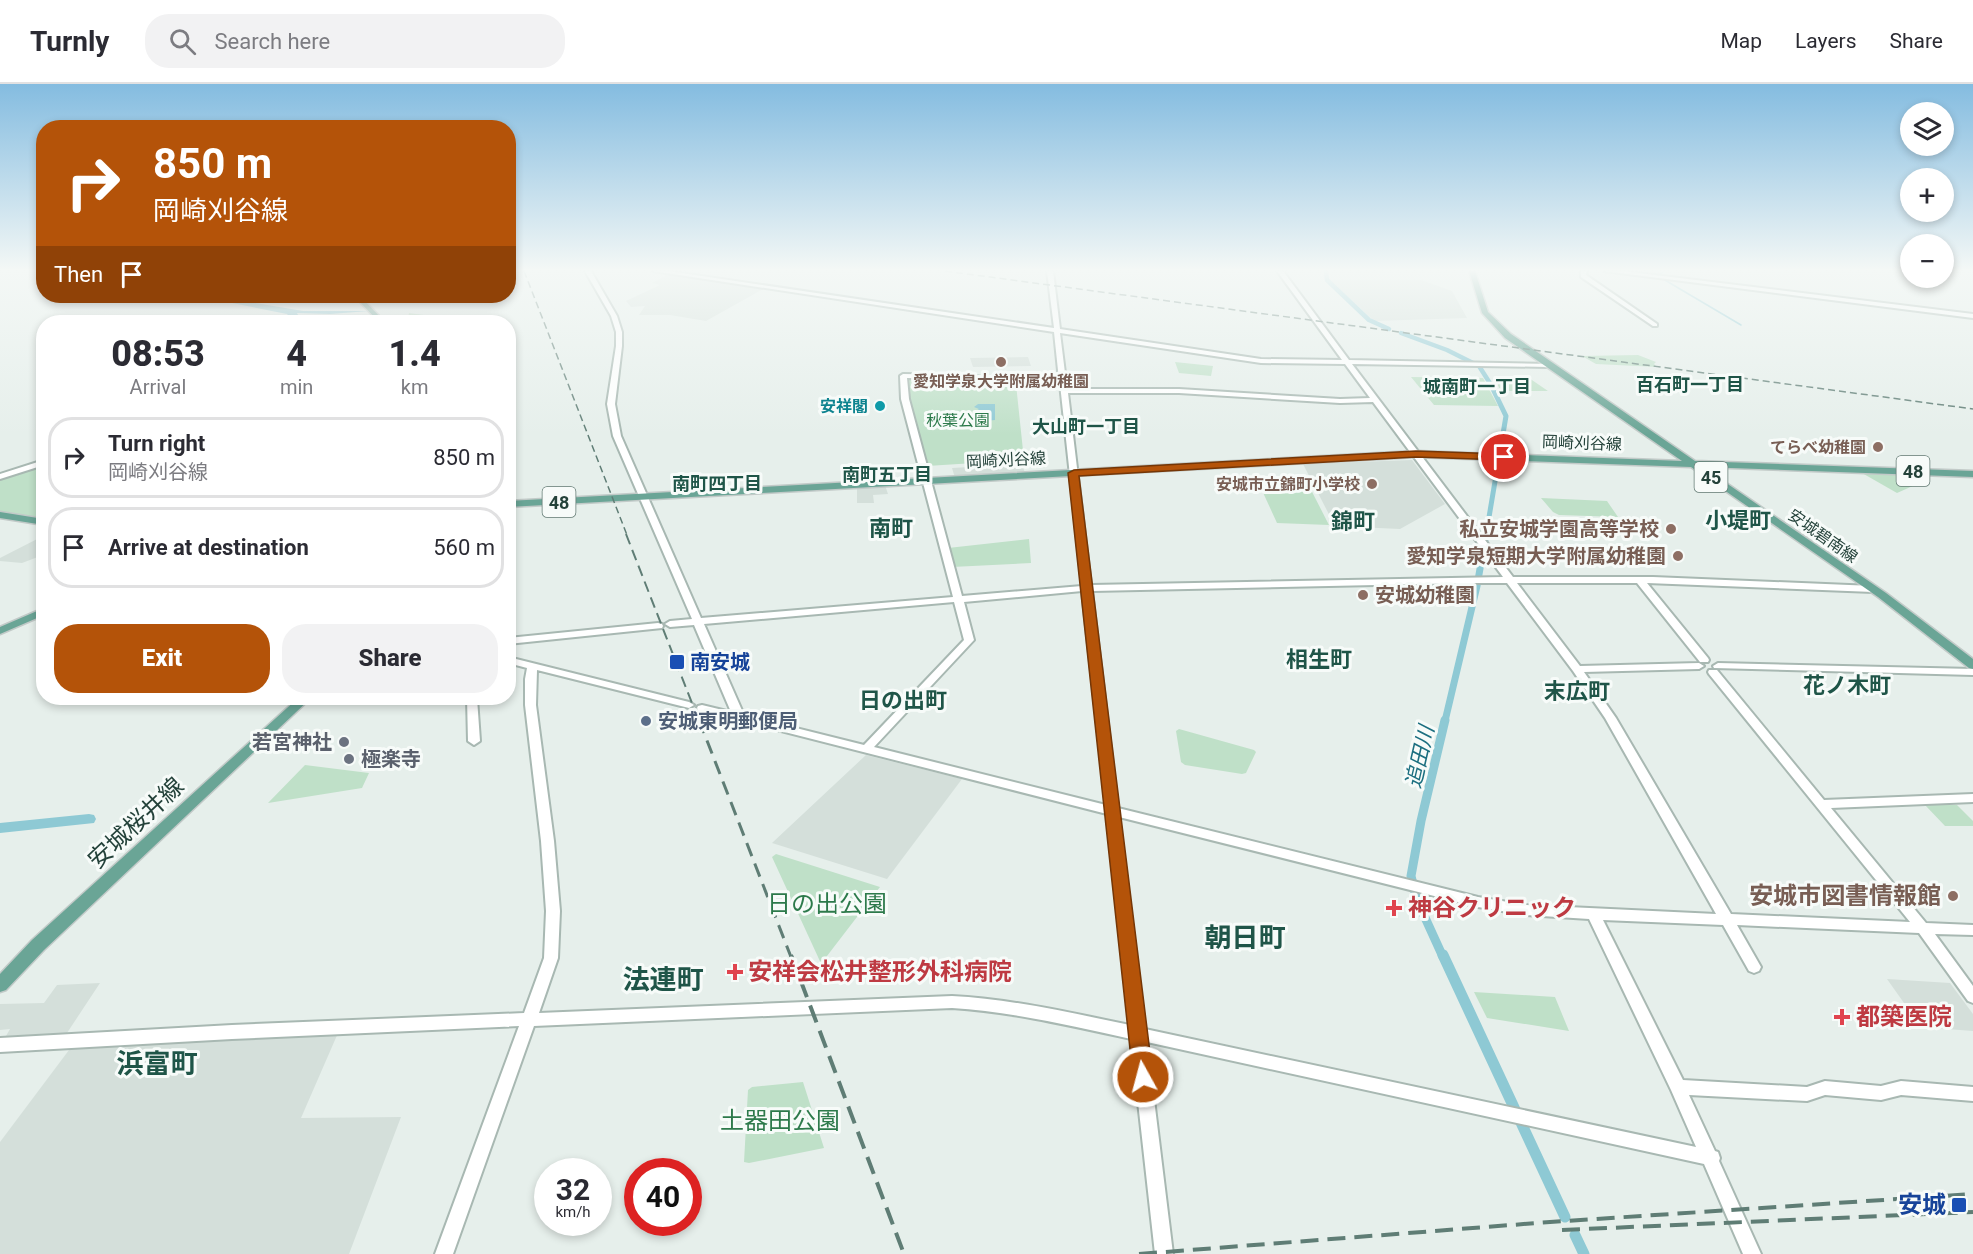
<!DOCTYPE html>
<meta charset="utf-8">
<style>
:root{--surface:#fff;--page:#f2f2f3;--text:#2b2b33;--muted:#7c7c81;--line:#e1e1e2;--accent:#b45309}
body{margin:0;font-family:Roboto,"Noto Sans JP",sans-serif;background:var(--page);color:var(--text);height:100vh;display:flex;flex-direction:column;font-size:22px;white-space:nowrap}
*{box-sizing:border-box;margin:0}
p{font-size:20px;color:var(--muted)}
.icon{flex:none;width:33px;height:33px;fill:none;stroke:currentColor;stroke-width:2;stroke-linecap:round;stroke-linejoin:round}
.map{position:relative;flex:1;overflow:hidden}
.drawer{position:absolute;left:36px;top:231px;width:480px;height:390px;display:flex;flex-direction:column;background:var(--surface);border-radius:24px;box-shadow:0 3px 9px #0003}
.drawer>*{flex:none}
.top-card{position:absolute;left:36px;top:36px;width:480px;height:183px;border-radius:24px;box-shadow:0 3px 9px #0003;background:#b45309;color:#fff;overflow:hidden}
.fabs{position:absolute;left:1900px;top:18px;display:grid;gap:12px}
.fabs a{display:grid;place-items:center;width:54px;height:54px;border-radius:50%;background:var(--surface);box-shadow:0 3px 9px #0003;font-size:30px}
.speed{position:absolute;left:534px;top:1074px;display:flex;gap:12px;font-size:30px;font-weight:700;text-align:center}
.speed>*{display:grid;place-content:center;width:78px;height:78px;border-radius:50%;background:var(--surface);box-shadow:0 3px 9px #0003;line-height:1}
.speed small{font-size:15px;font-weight:400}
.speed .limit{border:9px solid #d22;background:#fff;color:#111}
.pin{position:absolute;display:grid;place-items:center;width:51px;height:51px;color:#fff;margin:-26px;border:3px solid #fff;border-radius:50%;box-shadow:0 2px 6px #0007}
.me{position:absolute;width:66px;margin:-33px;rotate:353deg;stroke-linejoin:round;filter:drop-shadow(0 0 4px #0008)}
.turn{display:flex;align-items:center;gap:21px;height:126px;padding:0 18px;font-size:27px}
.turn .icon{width:78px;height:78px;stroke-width:2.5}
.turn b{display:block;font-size:42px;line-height:51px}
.then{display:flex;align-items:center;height:57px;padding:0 18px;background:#0003;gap:12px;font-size:22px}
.eta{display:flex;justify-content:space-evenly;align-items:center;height:102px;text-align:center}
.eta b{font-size:36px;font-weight:800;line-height:42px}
.button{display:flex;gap:12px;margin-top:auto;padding:12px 18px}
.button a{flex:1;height:69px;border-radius:24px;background:var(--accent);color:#fff;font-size:24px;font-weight:800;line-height:69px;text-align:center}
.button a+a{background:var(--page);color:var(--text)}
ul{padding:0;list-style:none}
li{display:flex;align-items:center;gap:18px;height:81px;margin:0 12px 9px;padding:0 6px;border:3px solid var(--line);border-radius:24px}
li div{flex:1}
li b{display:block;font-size:22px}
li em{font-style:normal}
header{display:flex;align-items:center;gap:36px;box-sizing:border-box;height:84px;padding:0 30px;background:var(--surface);border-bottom:2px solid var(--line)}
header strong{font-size:28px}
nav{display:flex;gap:33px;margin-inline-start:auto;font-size:21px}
.search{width:420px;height:54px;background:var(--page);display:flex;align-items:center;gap:15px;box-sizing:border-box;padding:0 21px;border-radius:24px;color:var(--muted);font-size:22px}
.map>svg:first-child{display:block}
.built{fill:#d4dfda}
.green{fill:#bfe0c8}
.water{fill:#8ec9d4}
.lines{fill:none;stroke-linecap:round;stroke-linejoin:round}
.stream{stroke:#8ec9d4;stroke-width:1.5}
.canal-far4{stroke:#8ec9d4;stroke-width:4.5}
.canal-far3{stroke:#8ec9d4;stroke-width:5}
.canal-far2{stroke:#8ec9d4;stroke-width:7}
.canal-far1{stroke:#8ec9d4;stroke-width:9}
.canal{stroke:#8ec9d4;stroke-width:11}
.river{fill:#8ec9d4;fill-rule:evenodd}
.minor-casing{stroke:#a8b8b2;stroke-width:4}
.major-casing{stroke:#c2cac8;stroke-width:3}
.minor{fill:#fff;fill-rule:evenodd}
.major{fill:#6aa596;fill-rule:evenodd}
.rail-far3{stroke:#5f7d75;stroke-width:1.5;stroke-dasharray:7 4;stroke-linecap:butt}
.rail-far2{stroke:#5f7d75;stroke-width:2;stroke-dasharray:11 6;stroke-linecap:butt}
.rail-far1{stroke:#5f7d75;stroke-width:3;stroke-dasharray:14 8;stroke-linecap:butt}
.rail{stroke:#5f7d75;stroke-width:4;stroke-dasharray:18 9;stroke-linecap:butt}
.route{fill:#b45309;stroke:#753606;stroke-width:1.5}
.education-dot{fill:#8d6e63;stroke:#f7fbf9;stroke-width:2}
.culture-dot{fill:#0f9aa8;stroke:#f7fbf9;stroke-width:2}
.transit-dot{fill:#1a4fb4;stroke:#f7fbf9;stroke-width:2}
.service-dot{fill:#5c6f8a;stroke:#f7fbf9;stroke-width:2}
.worship-dot{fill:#6b7280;stroke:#f7fbf9;stroke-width:2}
.health-dot{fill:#e0444e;stroke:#f7fbf9;stroke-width:2}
.labels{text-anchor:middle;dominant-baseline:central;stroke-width:6;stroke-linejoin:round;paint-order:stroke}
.far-education-label{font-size:16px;font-weight:bold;fill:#785e54;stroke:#f7fbf9;text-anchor:end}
.far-culture-label{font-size:16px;font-weight:bold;fill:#0d838f;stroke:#f7fbf9;text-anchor:end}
.far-park-label{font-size:16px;fill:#2d7a4b;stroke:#f7fbf9}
.far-street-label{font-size:16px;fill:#24423a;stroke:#f7fbf9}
.far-neighbourhood-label{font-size:18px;font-weight:bold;fill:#1f5548;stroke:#f7fbf9}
.shield{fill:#f7fbf9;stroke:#637a73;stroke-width:1.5}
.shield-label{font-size:18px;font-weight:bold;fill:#24423a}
.education-label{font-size:20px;font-weight:bold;fill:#785e54;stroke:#f7fbf9;text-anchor:end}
.transit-label{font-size:20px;font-weight:bold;fill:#164399;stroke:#f7fbf9;text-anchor:start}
.service-label{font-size:20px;font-weight:bold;fill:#4e5e75;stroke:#f7fbf9;text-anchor:start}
.worship-label{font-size:20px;font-weight:bold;fill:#5b616d;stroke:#f7fbf9;text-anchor:end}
.water-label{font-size:21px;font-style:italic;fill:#1c6f80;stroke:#f7fbf9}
.quarter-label{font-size:22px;font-weight:bold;fill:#1f5548;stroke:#f7fbf9}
.near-street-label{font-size:24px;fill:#24423a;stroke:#f7fbf9}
.near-education-label{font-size:24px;font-weight:bold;fill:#785e54;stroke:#f7fbf9;text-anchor:end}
.near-park-label{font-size:24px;fill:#2d7a4b;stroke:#f7fbf9}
.near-health-label{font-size:24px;font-weight:bold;fill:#be3a42;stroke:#f7fbf9;text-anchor:start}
.near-transit-label{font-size:24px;font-weight:bold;fill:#164399;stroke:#f7fbf9;text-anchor:end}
.near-quarter-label{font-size:27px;font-weight:bold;fill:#1f5548;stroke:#f7fbf9}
</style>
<header>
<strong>Turnly</strong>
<div class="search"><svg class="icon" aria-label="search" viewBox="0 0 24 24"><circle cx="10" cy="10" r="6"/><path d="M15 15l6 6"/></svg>Search here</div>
<nav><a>Map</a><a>Layers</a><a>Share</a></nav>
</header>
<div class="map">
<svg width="1973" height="1170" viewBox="0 0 1973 1170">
<rect width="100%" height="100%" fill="#e6efeb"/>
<path class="built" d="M 669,190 L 765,204 L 706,237 L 670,231 L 639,231 L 645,222 L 631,223 L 626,217 L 660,201 L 652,199 Z
M 1330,196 L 1421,196 L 1452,207 L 1467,234 L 1374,237 Z
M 1028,273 L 1031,282 L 973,283 L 970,274 Z
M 1412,376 L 1445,420 L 1400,445 L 1335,442 L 1303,380 Z
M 1022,380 L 1025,389 L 955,394 L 952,384 Z
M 885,401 L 888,410 L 873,411 L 874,419 L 857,419 L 857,403 Z
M 43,452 L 43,471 L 22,479 L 0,477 L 0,474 Z
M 866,671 L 962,695 L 887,795 L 772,759 Z
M 1887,895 L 1950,899 L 1973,930 L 1973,947 L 1921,943 Z
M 100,899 L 67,949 L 6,952 L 10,945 L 0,946 L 0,920 L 44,919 L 57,901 Z
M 338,949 L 301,1034 L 401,1033 L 349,1170 L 0,1170 L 0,1058 L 72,962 Z"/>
<path class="green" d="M 409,229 L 453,235 L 443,238 L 404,238 L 408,235 Z
M 1638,271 L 1656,278 L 1654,280 L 1657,283 L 1596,280 L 1582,272 Z
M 1175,278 L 1213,282 L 1211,292 L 1179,289 Z
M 906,293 L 967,294 L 1016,300 L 1024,376 L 927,382 L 909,316 Z
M 1411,293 L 1483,294 L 1498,322 L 1434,321 Z
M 1494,294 L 1529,294 L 1548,307 L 1501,307 Z
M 43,381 L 43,434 L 0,428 L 0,395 Z
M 1862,389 L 1916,390 L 1924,397 L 1897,409 Z
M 1308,400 L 1329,441 L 1277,439 L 1260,402 Z
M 1541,414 L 1607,417 L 1618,433 L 1559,431 L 1553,428 Z
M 1029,455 L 1031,479 L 952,483 L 948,464 Z
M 1179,645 L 1254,666 L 1256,668 L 1246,689 L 1242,690 L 1185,681 L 1181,678 L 1176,647 Z
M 305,681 L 369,689 L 362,704 L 268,719 Z
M 1925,721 L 1957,721 L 1973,737 L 1973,742 L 1945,742 Z
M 776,770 L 880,803 L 827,872 L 824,886 L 772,773 Z
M 1474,908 L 1555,913 L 1569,947 L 1487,934 Z
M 803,998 L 824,1064 L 749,1079 L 744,1078 L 748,1006 L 752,1003 Z"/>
<path class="water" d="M 197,212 L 213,212 L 303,227 L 369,227 L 330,230 L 297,229 L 302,238 L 294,238 L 287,230 Z
M 978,320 L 995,320 L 995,336 L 985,337 L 975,334 L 975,328 L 979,325 L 974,323 Z"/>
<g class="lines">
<path class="stream" d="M 1664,187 L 1658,192 L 1741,241"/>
<path class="canal-far4" d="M 1326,187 L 1327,196 L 1369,236 L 1389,245
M 1401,249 L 1447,266 L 1479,282 L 1493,304"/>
<path class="canal-far3" d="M 1486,451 L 1506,332 L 1492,303"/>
<path class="canal-far2" d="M 1445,637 L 1477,502 L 1486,450"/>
<path class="canal-far1" d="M 1443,873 L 1417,816 L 1411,792 L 1421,737 L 1445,636"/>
<path class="canal" d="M 1443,871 L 1565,1133
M 1575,1151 L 1584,1170"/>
<path class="river" d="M 89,730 L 94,731 L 96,735 L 94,739 L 0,749 L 0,739 Z"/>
<defs>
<path id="minor" d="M 585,187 L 591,187 L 617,232 L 622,248 L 622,262 L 615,320 L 621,352 L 701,534 L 953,513 L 901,315 L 900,292 L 903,290 L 968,291 L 1003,296 L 1059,296 L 1054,248 L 653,187 L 668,187 L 1054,244 L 1047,187 L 1053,187 L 1060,245 L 1261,275 L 1342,276 L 1277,187 L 1283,187 L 1349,276 L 1551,280 L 1551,282 L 1549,283 L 1352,280 L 1513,493 L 1653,493 L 1873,502 L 1878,505 L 1873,508 L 1647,499 L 1708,574 L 1709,576 L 1708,578 L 1700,578 L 1637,499 L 1517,499 L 1580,582 L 1699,579 L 1704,582 L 1699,585 L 1584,588 L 1616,634 L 1731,830 L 1910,838 L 1709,590 L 1708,588 L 1709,586 L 1717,586 L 1824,716 L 1973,710 L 1973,718 L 1831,724 L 1926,839 L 1973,841 L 1973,851 L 1935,850 L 1973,902 L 1973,919 L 1968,917 L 1919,849 L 1737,841 L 1761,883 L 1759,887 L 1754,889 L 1749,887 L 1723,841 L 1603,836 L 1683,996 L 1807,1003 L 1825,997 L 1881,1002 L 1901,997 L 1973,1003 L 1973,1017 L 1901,1011 L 1881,1016 L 1825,1011 L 1807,1017 L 1689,1011 L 1715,1067 L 1718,1068 L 1720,1074 L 1719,1077 L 1761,1170 L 1743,1170 L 1704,1080 L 1147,958 L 1173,1170 L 1155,1170 L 1131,955 C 1072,942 1013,928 952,924 L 534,942 L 453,1170 L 435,1170 L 519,942 L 232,955 L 0,968 L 0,954 L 232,941 L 524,929 L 544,874 L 546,827 L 541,757 L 525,621 L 525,595 L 527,584 L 508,579 L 508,573 L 689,618 L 694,621 L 689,624 L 537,586 L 536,621 L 554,757 L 560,827 L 558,874 L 539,929 L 952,912 C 1012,915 1071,929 1130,941 L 1107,730 L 698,626 L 697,624 L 698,622 L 702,621 L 731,628 L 694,541 L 670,543 L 665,540 L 670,537 L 692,535 L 613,352 L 607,320 L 616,262 L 616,248 L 611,232 ZM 1060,249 L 1261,279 L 1345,280 L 1370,314 L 1340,315 L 1179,305 L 1067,305 ZM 907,294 L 968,295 L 1003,300 L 1060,300 L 1082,502 L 962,512 L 909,315 ZM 1068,309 L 1179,309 L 1340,319 L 1373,318 L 1503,493 L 1091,501 ZM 1470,499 L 1507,499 L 1573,587 L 1605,634 L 1716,830 L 1526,821 L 1478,813 L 1118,724 L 1092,507 ZM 1082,507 L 1106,721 L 874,663 L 974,556 L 964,518 ZM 954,518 L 964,556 L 864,661 L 744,631 L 704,540 ZM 1119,733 L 1478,823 L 1526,831 L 1589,835 L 1671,1006 L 1696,1063 L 1145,945 Z
M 1581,187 L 1587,187 L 1586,191 L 1657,240 L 1657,242 L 1653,242 L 1581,193 Z
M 1604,187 L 1622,187 L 1973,230 L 1973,234 Z
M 44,376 L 44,381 L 0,395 L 0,390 Z
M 658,539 L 662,540 L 663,542 L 662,544 L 508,560 L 508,554 Z
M 1718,579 L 1973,585 L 1973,591 L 1714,584 L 1713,582 Z
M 467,614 L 477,614 L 480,657 L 474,661 L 468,657 Z"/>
<path id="major" d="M 1469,187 L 1475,187 L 1488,228 L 1511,250 L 1695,377 L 1973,387 L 1973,393 L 1703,383 L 1886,509 L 1973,575 L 1973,585 L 1969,584 L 1878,513 L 1691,383 L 1416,373 L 508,423 L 508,417 L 1416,367 L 1682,377 L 1505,254 L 1482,229 Z
M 354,212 L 360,212 L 385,238 L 379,238 Z
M 0,428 L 44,435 L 44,441 L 0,434 Z
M 44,524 L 44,531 L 0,550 L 0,543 Z
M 298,614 L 311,614 L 44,866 L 6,906 L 0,908 L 0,890 L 32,856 Z"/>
</defs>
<use href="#minor" class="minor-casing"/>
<use href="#major" class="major-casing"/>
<use href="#minor" class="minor"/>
<use href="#major" class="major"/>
<path class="rail-far3" d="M 524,187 L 627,451
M 945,187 L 1973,325"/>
<path class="rail-far2" d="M 626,450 L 699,637"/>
<path class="rail-far1" d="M 699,636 L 791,873"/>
<path class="rail" d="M 791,871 L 904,1170
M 1562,1146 L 1973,1128
M 1139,1170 L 1550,1138 L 1973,1110"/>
</g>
<linearGradient id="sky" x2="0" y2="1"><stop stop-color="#84bce0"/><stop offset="0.53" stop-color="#f4f8f6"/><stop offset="1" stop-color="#f4f8f6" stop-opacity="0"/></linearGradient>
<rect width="1973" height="351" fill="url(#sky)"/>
<path class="route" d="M 1416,367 L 1504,370 L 1510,373 L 1504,376 L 1416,373 L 1079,392 L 1153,993 L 1150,999 L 1143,1002 L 1136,999 L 1133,993 L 1068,389 L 1074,386 Z"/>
<g class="education-dot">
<circle cx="1001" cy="278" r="6"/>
<circle cx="1878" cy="363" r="6"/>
<circle cx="1372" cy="400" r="6"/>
<circle cx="1671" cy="445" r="6"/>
<circle cx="1678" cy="472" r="6"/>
<circle cx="1363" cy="511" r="6"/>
<circle cx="1953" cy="812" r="6"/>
</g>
<circle class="culture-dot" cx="880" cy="322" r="6"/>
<g class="transit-dot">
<rect x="669" y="570" width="16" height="16" rx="3"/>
<rect x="1951" y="1113" width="16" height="16" rx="3"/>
</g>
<circle class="service-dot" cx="646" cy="637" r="6"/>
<g class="worship-dot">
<circle cx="344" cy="658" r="6"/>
<circle cx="349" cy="675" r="6"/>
</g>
<g class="health-dot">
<path d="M1391 815h6v6h6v6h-6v6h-6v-6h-6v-6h6z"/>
<path d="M732 879h6v6h6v6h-6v6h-6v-6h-6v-6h6z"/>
<path d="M1839 924h6v6h6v6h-6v6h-6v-6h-6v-6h6z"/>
</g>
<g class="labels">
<g class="far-education-label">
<text x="1001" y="297" text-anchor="middle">愛知学泉大学附属幼稚園</text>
<text x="1866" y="363">てらべ幼稚園</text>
<text x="1360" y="400">安城市立錦町小学校</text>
</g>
<g class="far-culture-label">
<text x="868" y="322">安祥閣</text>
</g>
<g class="far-park-label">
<text x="958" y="336">秋葉公園</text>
</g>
<g class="far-street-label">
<text transform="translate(1582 359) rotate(2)">岡崎刈谷線</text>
<text transform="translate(1006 376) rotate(-3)">岡崎刈谷線</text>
<text transform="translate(1823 452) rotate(35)">安城碧南線</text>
</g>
<g class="far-neighbourhood-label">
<text x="1690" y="300">百石町一丁目</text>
<text x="1477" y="302">城南町一丁目</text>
<text x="1086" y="342">大山町一丁目</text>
<text x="887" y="390">南町五丁目</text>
<text x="717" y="399">南町四丁目</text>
</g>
<g class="shield">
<rect x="1896.5" y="372" width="33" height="30" rx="4.5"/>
<rect x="1694.5" y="378" width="33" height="30" rx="4.5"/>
<rect x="542.5" y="403" width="33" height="30" rx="4.5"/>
</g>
<g class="shield-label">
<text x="1913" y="387">48</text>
<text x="1711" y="393">45</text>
<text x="559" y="418">48</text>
</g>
<g class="education-label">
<text x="1659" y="445">私立安城学園高等学校</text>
<text x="1666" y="472">愛知学泉短期大学附属幼稚園</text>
<text x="1375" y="511" text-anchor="start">安城幼稚園</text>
</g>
<g class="transit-label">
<text x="690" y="578">南安城</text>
</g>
<g class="service-label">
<text x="658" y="637">安城東明郵便局</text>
</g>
<g class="worship-label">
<text x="332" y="658">若宮神社</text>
<text x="361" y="675" text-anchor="start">極楽寺</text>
</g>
<g class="water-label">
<text transform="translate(1420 673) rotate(-77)">追田川</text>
</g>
<g class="quarter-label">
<text x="1738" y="436">小堤町</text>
<text x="1353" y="437">錦町</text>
<text x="891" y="444">南町</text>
<text x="1319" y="575">相生町</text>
<text x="1847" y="601">花ノ木町</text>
<text x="1577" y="607">末広町</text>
<text x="903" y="616">日の出町</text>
</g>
<g class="near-street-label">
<text transform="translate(136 739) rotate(-43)">安城桜井線</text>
</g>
<g class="near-education-label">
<text x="1941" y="812">安城市図書情報館</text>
</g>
<g class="near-park-label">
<text x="827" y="820">日の出公園</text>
<text x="780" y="1037">土器田公園</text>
</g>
<g class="near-health-label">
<text x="1408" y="824">神谷クリニック</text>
<text x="748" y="888">安祥会松井整形外科病院</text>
<text x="1856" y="933">都築医院</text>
</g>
<g class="near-transit-label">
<text x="1946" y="1121">安城</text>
</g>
<g class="near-quarter-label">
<text x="1245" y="854">朝日町</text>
<text x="663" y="896">法連町</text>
<text x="157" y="980">浜富町</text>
</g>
</g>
</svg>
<div class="fabs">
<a><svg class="icon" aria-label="layers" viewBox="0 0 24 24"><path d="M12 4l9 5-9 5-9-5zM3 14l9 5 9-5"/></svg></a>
<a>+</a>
<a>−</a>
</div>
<div class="speed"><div>32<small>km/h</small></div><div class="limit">40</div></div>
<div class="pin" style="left:1504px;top:373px;background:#d93025"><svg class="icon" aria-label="arrive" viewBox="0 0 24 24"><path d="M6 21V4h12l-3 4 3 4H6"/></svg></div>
<svg class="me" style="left:1143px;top:993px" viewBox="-20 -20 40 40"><circle r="17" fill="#b45309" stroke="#fff" stroke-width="3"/><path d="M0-11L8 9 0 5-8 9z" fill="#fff"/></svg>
<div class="top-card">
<div class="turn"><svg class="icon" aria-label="right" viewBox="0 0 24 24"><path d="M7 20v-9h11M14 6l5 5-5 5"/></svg><div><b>850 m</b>岡崎刈谷線</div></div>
<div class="then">Then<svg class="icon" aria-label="arrive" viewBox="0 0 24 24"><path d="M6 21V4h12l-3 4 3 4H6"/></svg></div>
</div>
<section class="drawer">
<div class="eta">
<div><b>08:53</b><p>Arrival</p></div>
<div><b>4</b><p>min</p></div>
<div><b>1.4</b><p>km</p></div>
</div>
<ul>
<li><svg class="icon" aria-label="right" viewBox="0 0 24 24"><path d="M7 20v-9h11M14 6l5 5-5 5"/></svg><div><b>Turn right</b><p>岡崎刈谷線</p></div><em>850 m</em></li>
<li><svg class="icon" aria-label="arrive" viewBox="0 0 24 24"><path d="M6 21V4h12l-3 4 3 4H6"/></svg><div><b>Arrive at destination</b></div><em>560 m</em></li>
</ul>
<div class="button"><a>Exit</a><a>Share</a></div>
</section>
</div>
